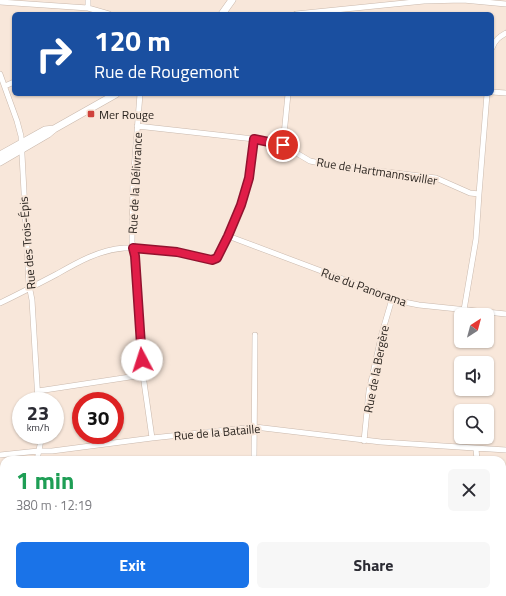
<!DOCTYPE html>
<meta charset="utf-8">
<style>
:root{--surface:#fff;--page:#f7f7f7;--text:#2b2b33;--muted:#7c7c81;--accent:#1a73e8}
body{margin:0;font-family:"Titillium Web",sans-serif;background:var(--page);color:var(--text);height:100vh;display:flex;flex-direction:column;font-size:15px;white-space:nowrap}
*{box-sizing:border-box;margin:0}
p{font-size:13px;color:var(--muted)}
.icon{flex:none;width:22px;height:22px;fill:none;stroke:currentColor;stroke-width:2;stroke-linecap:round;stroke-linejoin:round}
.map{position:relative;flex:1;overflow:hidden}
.panel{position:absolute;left:0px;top:456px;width:506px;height:140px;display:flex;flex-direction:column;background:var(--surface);border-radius:12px 12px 0 0;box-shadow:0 1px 3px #0004}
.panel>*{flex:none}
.hud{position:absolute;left:12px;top:12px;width:482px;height:84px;border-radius:6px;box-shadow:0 1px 3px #0004;background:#1a4fa0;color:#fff;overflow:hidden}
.needle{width:26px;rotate:36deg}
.buttons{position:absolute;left:454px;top:308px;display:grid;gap:8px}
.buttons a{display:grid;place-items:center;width:40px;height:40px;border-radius:6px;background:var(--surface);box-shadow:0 1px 3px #0004;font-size:20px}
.speed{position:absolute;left:12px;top:392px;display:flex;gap:8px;font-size:20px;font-weight:700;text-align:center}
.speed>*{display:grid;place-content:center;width:52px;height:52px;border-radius:50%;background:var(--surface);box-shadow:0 1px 3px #0004;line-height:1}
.speed small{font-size:10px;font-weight:400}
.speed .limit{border:6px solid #d22;background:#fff;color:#111}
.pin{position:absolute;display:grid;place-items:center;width:34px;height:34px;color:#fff;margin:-17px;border:2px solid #fff;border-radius:50%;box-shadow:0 1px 4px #0007}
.me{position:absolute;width:44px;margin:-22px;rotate:355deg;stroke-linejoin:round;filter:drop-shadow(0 0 3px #0008)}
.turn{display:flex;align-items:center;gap:14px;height:84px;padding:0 16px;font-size:18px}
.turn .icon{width:52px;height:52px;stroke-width:2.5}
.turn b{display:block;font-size:28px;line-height:34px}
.round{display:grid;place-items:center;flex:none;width:42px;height:42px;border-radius:6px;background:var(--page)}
.head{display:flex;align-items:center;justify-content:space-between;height:68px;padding:0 16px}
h1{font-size:24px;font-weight:700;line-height:30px;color:#1e9e55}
.cta{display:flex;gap:8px;margin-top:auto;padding:8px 16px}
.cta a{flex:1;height:46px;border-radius:6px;background:var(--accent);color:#fff;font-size:16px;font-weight:700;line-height:46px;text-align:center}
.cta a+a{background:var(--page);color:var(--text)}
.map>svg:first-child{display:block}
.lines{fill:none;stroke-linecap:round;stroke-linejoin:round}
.street-casing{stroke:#cab9ad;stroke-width:6}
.secondary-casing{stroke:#cab9ad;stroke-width:8}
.primary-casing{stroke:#cab9ad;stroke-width:10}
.street{stroke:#fff;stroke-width:5}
.secondary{stroke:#fff;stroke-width:7}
.primary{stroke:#fff;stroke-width:8}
.route-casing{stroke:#92132f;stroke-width:10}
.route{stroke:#e11d48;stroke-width:7}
.poi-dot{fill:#cf413b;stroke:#f8e7da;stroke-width:1.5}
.labels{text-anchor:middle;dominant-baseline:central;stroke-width:4;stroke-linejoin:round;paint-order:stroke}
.poi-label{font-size:12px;fill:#2a241f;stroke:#f8e7da;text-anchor:start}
.street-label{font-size:12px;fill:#2a241f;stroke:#f8e7da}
</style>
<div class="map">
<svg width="506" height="596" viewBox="0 0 506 596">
<rect width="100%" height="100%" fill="#f8e7da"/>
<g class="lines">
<defs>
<path id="street" d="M 0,2 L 88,8 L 109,14
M 88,8 L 88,0
M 296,14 L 424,1 L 463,0 L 506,4
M 492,48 C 495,40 499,37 506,33
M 0,74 L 17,121 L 21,136 L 29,285 L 32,300 L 38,401
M 5,86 L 14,82
M 492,92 L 506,93
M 140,94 L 133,183 L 132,242 L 135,256 L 139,330 L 143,375 L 152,438
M 137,126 L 254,139 L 283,145 L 310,161 L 330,165 L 436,178 L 470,193 L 479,194 L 476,239 L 464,310
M 283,145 L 288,94
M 479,194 L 487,94
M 228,236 L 404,302 L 419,305 L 506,314
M 0,303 C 19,294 38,284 57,274 C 78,262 99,250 124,248 C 141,247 159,249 176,251 C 189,254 204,263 217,258 C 230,233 242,207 248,179 C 252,166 252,152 254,139
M 38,391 L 143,375
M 364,441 L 369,391 L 382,333 L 392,299
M 476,449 L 477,460
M 0,455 L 38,451 L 52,451 L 152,438 L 255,427 L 381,442 L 506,450
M 37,460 L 41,440 L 41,435
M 254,460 L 255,335
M 2,501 L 4,561
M 502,572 L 506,572
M 2,596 L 4,572
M 270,596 L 273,592"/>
<path id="secondary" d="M 222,14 L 232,0
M 0,155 L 45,130 L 54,129
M 0,162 L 48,134 L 54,129 L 116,94
M 190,596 L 200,592"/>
<path id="primary" d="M 0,471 L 4,473
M 230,592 L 238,596
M 252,592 L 259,596"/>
</defs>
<use href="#street" class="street-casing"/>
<use href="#secondary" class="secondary-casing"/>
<use href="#primary" class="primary-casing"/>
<use href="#street" class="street"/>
<use href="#secondary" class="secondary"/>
<use href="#primary" class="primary"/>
</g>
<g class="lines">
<defs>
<path id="route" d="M 142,360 L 135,256 L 133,248 L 177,252 L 212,260 L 217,258 L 228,236 L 241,205 L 249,178 L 254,139 L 283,145"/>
</defs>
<use href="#route" class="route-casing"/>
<use href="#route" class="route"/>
</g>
<rect class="poi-dot" x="87" y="110" width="8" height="8" rx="2"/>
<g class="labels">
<g class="poi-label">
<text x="99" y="114">Mer Rouge</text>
</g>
<g class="street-label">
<text transform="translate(377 171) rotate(9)">Rue de Hartmannswiller</text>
<text transform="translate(135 183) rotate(-87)">Rue de la Délivrance</text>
<text transform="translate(27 243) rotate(-95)">Rue des Trois-Épis</text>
<text transform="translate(364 287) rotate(20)">Rue du Panorama</text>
<text transform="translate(376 369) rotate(-79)">Rue de la Bergère</text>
<text transform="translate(217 432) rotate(-5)">Rue de la Bataille</text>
</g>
</g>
</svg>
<div class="buttons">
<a><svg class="needle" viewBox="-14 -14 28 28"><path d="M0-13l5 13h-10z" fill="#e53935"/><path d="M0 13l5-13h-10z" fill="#7c7c81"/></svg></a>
<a><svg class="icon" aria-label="sound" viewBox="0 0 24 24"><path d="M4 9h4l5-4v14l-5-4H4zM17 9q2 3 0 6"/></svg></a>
<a><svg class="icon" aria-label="search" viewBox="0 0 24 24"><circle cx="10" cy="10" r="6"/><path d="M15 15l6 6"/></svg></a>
</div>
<div class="speed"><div>23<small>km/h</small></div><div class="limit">30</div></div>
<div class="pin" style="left:283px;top:145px;background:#d93025"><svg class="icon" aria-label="arrive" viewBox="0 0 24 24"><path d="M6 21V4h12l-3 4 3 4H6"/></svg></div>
<svg class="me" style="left:142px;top:360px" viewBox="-20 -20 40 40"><circle r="19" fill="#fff"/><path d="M0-13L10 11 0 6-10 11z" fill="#e11d48"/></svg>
<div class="hud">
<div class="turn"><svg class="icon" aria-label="right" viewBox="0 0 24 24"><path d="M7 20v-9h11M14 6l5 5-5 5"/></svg><div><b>120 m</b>Rue de Rougemont</div></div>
</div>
<section class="panel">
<div class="head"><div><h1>1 min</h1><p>380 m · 12:19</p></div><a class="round"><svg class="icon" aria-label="close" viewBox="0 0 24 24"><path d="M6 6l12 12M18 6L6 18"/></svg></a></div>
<div class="cta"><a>Exit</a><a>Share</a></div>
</section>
</div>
